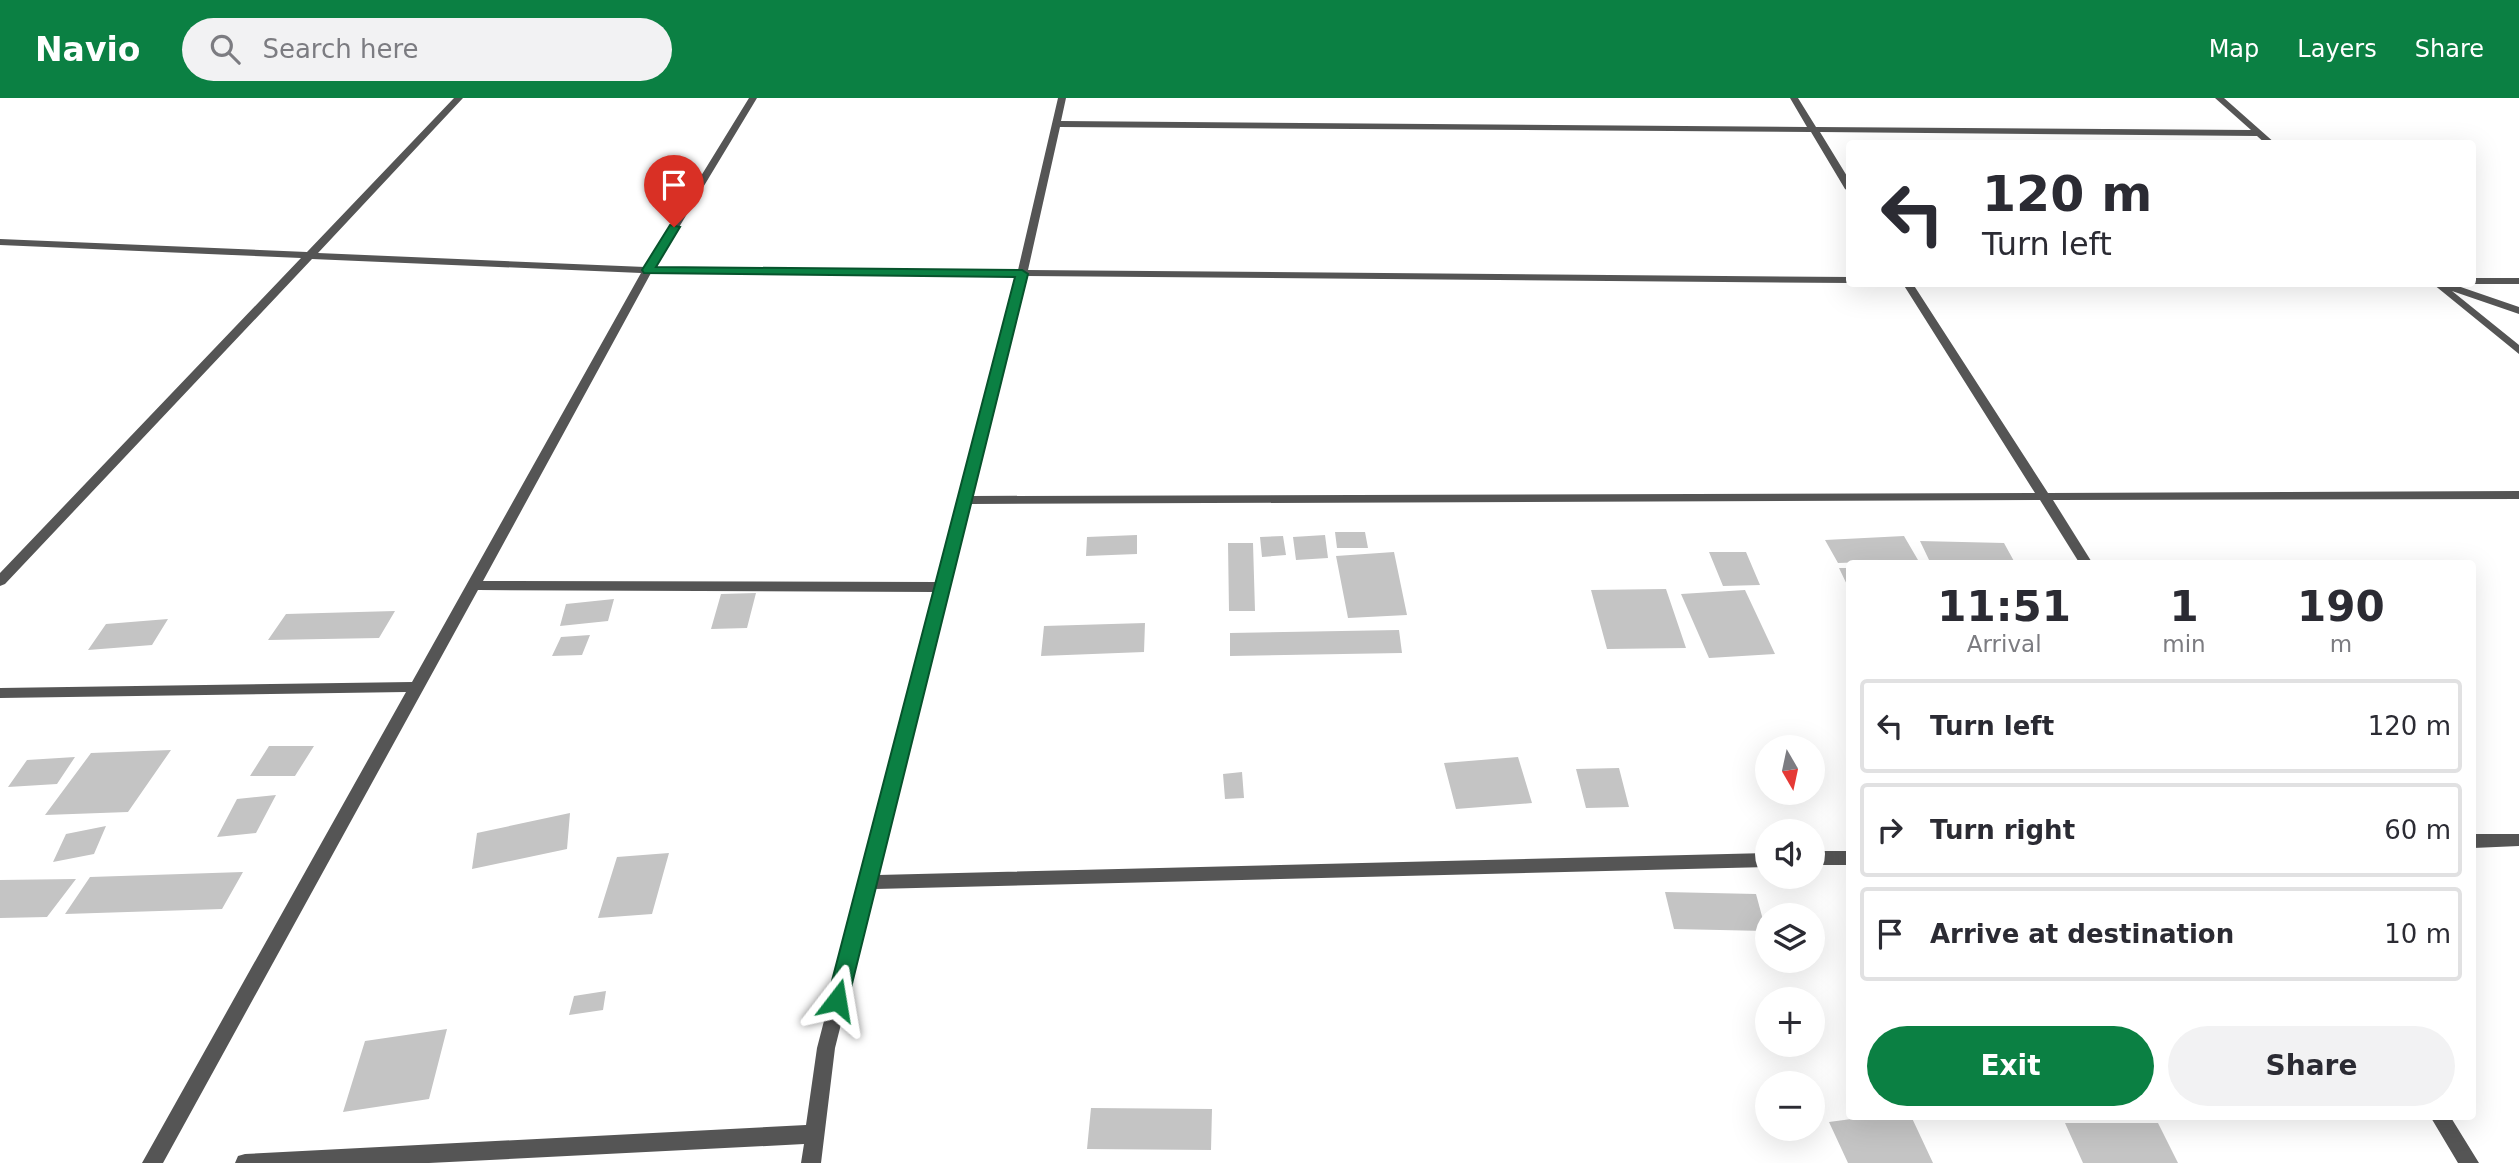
<!DOCTYPE html>
<meta charset="utf-8">
<style>
:root{--surface:#fff;--page:#f2f2f3;--text:#2b2b33;--muted:#7c7c81;--line:#e1e1e2;--accent:#0b8043}
body{margin:0;font-family:"DejaVu Sans",sans-serif;background:var(--page);color:var(--text);height:100vh;display:flex;flex-direction:column;font-size:26px;white-space:nowrap}
*{box-sizing:border-box;margin:0}
p{font-size:23px;color:var(--muted)}
.icon{flex:none;width:38px;height:38px;fill:none;stroke:currentColor;stroke-width:2;stroke-linecap:round;stroke-linejoin:round}
.map{position:relative;flex:1;overflow:hidden}
.panel{position:absolute;left:1846px;top:462px;width:630px;height:560px;display:flex;flex-direction:column;background:var(--surface);border-radius:7px;box-shadow:0 7px 28px #0002}
.panel>*{flex:none}
.banner{position:absolute;left:1846px;top:42px;width:630px;height:147px;border-radius:7px;box-shadow:0 7px 28px #0002;background:#fff;color:var(--text);overflow:hidden}
.needle{width:46px;rotate:171deg}
.tools{position:absolute;left:1755px;top:637px;display:grid;gap:14px}
.tools a{display:grid;place-items:center;width:70px;height:70px;border-radius:50%;background:var(--surface);box-shadow:0 7px 28px #0002;font-size:35px}
.pin{position:absolute;display:grid;place-items:center;width:60px;height:60px;color:#fff;margin:-72px -30px;border-radius:50% 50% 50% 0;rotate:-45deg;box-shadow:0 0 7px #0007}
.pin .icon{rotate:45deg}
.me{position:absolute;width:77px;margin:-38px;rotate:14deg;stroke-linejoin:round;filter:drop-shadow(0 0 5px #0008)}
.turn{display:flex;align-items:center;gap:24px;height:147px;padding:0 21px;font-size:32px}
.turn .icon{width:91px;height:91px;stroke-width:2.5}
.turn b{display:block;font-size:49px;line-height:60px}
.eta{display:flex;justify-content:space-evenly;align-items:center;height:119px;text-align:center}
.eta b{font-size:42px;font-weight:800;line-height:49px}
.primary-button{display:flex;gap:14px;margin-top:auto;padding:14px 21px}
.primary-button a{flex:1;height:80px;border-radius:42px;background:var(--accent);color:#fff;font-size:28px;font-weight:800;line-height:80px;text-align:center}
.primary-button a+a{background:var(--page);color:var(--text)}
ul{padding:0;list-style:none}
li{display:flex;align-items:center;gap:21px;height:94px;margin:0 14px 10px;padding:0 7px;border:4px solid var(--line);border-radius:7px}
li div{flex:1}
li b{display:block;font-size:26px}
li em{font-style:normal}
header{display:flex;align-items:center;gap:42px;box-sizing:border-box;height:98px;padding:0 35px;background:var(--accent);color:#fff}
header strong{font-size:33px}
nav{display:flex;gap:38px;margin-inline-start:auto;font-size:24px}
.search{width:490px;height:63px;background:var(--page);display:flex;align-items:center;gap:18px;box-sizing:border-box;padding:0 24px;border-radius:38px;color:var(--muted);font-size:26px}
.map>svg:first-child{display:block}
.building{fill:#c4c4c4}
.lines{fill:none;stroke-linecap:round;stroke-linejoin:round}
.street{fill:#555;fill-rule:evenodd}
.route{fill:#0b8043;stroke:#07532c;stroke-width:2}
</style>
<header>
<strong>Navio</strong>
<div class="search"><svg class="icon" aria-label="search" viewBox="0 0 24 24"><circle cx="10" cy="10" r="6"/><path d="M15 15l6 6"/></svg>Search here</div>
<nav><a>Map</a><a>Layers</a><a>Share</a></nav>
</header>
<div class="map">
<svg width="2519" height="1065" viewBox="0 0 2519 1065">
<rect width="100%" height="100%" fill="#fff"/>
<path class="building" d="M 1335,434 L 1365,434 L 1368,450 L 1337,450 Z
M 1137,437 L 1137,456 L 1086,458 L 1087,439 Z
M 1325,437 L 1328,460 L 1296,462 L 1293,439 Z
M 1283,438 L 1286,457 L 1262,459 L 1260,439 Z
M 1904,438 L 1918,462 L 1838,465 L 1825,442 Z
M 1920,443 L 2004,445 L 2015,465 L 1930,464 Z
M 1228,445 L 1253,445 L 1255,513 L 1229,513 Z
M 1394,454 L 1407,517 L 1348,520 L 1336,458 Z
M 1709,454 L 1746,454 L 1760,487 L 1723,488 Z
M 1839,470 L 1850,470 L 1850,493 Z
M 1666,491 L 1686,550 L 1607,551 L 1591,492 Z
M 1745,492 L 1775,556 L 1709,560 L 1681,496 Z
M 756,495 L 747,530 L 711,531 L 721,496 Z
M 614,501 L 608,523 L 560,528 L 566,506 Z
M 395,513 L 379,540 L 268,542 L 286,516 Z
M 168,521 L 152,547 L 88,552 L 106,526 Z
M 1145,525 L 1144,554 L 1041,558 L 1044,528 Z
M 1399,532 L 1402,555 L 1230,558 L 1230,535 Z
M 590,537 L 582,557 L 552,558 L 561,539 Z
M 269,648 L 314,648 L 295,678 L 250,678 Z
M 171,652 L 128,714 L 45,717 L 91,655 Z
M 75,659 L 57,686 L 8,689 L 27,662 Z
M 1518,659 L 1532,705 L 1456,711 L 1444,665 Z
M 1619,670 L 1629,709 L 1586,710 L 1576,671 Z
M 1242,674 L 1244,700 L 1225,701 L 1223,676 Z
M 276,697 L 256,735 L 217,739 L 237,701 Z
M 570,715 L 567,751 L 472,771 L 477,735 Z
M 106,728 L 94,756 L 53,764 L 66,736 Z
M 669,755 L 652,816 L 598,820 L 617,759 Z
M 243,774 L 222,811 L 65,816 L 90,779 Z
M 76,781 L 47,819 L 0,820 L 0,782 Z
M 1665,794 L 1756,796 L 1766,833 L 1674,831 Z
M 606,893 L 603,912 L 569,917 L 574,898 Z
M 447,931 L 429,1001 L 343,1014 L 365,943 Z
M 1091,1010 L 1212,1011 L 1211,1052 L 1087,1051 Z
M 1874,1018 L 1911,1018 L 1933,1065 L 1848,1065 L 1829,1024 Z
M 2065,1025 L 2158,1025 L 2178,1065 L 2083,1065 Z"/>
<g class="lines">
<path class="street" d="M 454,0 L 463,0 L 318,155 L 645,169 L 749,0 L 757,0 L 655,169 L 1018,172 L 1058,0 L 1066,0 L 1061,23 L 1807,29 L 1790,0 L 1798,0 L 1816,29 L 2251,32 L 2215,0 L 2224,0 L 2276,46 L 2266,46 L 2257,38 L 1820,34 L 1850,83 L 1850,94 L 1845,91 L 1811,34 L 1060,29 L 1028,172 L 1850,179 L 1850,185 L 1027,178 L 972,398 L 2035,395 L 1903,186 L 1913,186 L 2048,395 L 2519,393 L 2519,401 L 2053,402 L 2093,466 L 2080,466 L 2040,402 L 970,406 L 878,777 L 1768,755 L 1768,769 L 875,791 L 835,950 L 821,1065 L 801,1065 L 804,1046 L 429,1065 L 235,1065 L 238,1058 L 245,1056 L 806,1027 L 817,950 L 935,494 L 478,492 L 163,1065 L 142,1065 L 406,594 L 0,600 L 0,590 L 412,584 L 641,175 L 312,161 L 5,486 L 0,488 L 0,475 L 301,160 L 0,147 L 0,141 L 307,154 ZM 651,175 L 1016,178 L 937,484 L 483,483 Z
M 2473,180 L 2519,180 L 2519,186 L 2471,186 L 2473,186 Z
M 2433,186 L 2452,186 L 2519,209 L 2519,216 L 2452,193 L 2519,247 L 2519,256 Z
M 2473,736 L 2519,736 L 2519,748 L 2473,750 Z
M 1813,753 L 1850,753 L 1850,767 L 1813,767 Z
M 2430,1018 L 2450,1018 L 2479,1065 L 2458,1065 Z"/>
</g>
<path class="route" d="M 670,127 L 680,129 L 656,169 L 1022,172 L 1028,176 L 848,902 L 845,909 L 837,911 L 830,909 L 827,902 L 1015,179 L 644,175 L 642,172 Z"/>
</svg>
<div class="tools">
<a><svg class="needle" viewBox="-14 -14 28 28"><path d="M0-13l5 13h-10z" fill="#e53935"/><path d="M0 13l5-13h-10z" fill="#7c7c81"/></svg></a>
<a><svg class="icon" aria-label="sound" viewBox="0 0 24 24"><path d="M4 9h4l5-4v14l-5-4H4zM17 9q2 3 0 6"/></svg></a>
<a><svg class="icon" aria-label="layers" viewBox="0 0 24 24"><path d="M12 4l9 5-9 5-9-5zM3 14l9 5 9-5"/></svg></a>
<a>+</a>
<a>−</a>
</div>
<div class="pin" style="left:674px;top:129px;background:#d93025"><svg class="icon" aria-label="arrive" viewBox="0 0 24 24"><path d="M6 21V4h12l-3 4 3 4H6"/></svg></div>
<svg class="me" style="left:837px;top:902px" viewBox="-20 -20 40 40"><path d="M0-17L14 15 0 8-14 15z" fill="#0b8043" stroke="#fff" stroke-width="4"/></svg>
<div class="banner">
<div class="turn"><svg class="icon" aria-label="left" viewBox="0 0 24 24"><path d="M17 20v-9H6M10 6l-5 5 5 5"/></svg><div><b>120 m</b>Turn left</div></div>
</div>
<section class="panel">
<div class="eta">
<div><b>11:51</b><p>Arrival</p></div>
<div><b>1</b><p>min</p></div>
<div><b>190</b><p>m</p></div>
</div>
<ul>
<li><svg class="icon" aria-label="left" viewBox="0 0 24 24"><path d="M17 20v-9H6M10 6l-5 5 5 5"/></svg><div><b>Turn left</b></div><em>120 m</em></li>
<li><svg class="icon" aria-label="right" viewBox="0 0 24 24"><path d="M7 20v-9h11M14 6l5 5-5 5"/></svg><div><b>Turn right</b></div><em>60 m</em></li>
<li><svg class="icon" aria-label="arrive" viewBox="0 0 24 24"><path d="M6 21V4h12l-3 4 3 4H6"/></svg><div><b>Arrive at destination</b></div><em>10 m</em></li>
</ul>
<div class="primary-button"><a>Exit</a><a>Share</a></div>
</section>
</div>
